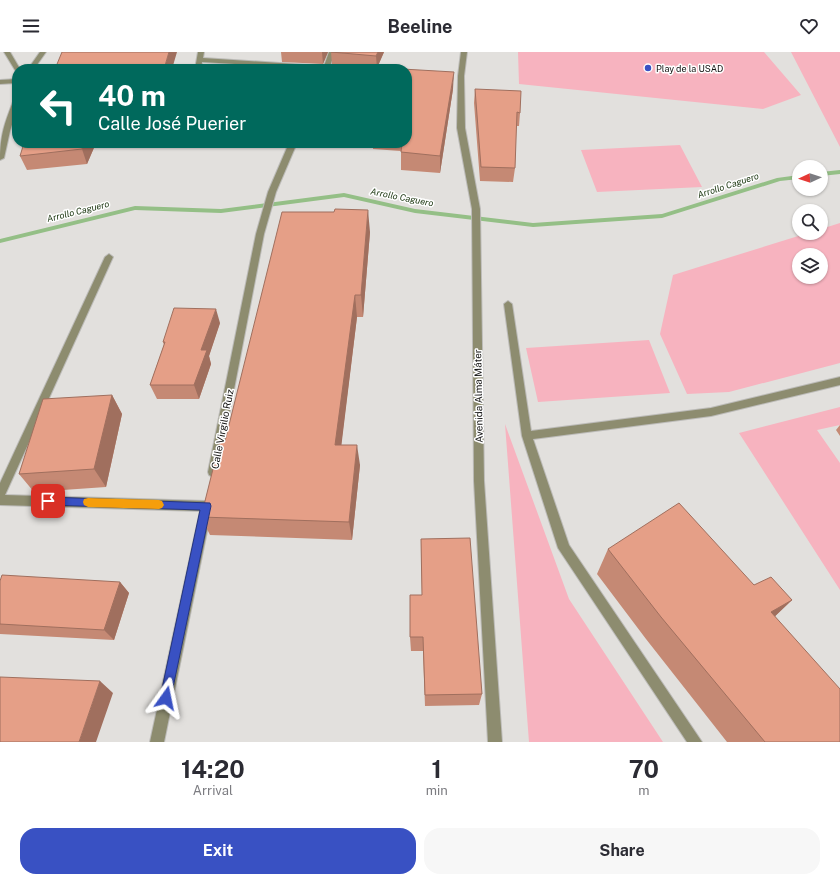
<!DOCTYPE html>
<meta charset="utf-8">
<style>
:root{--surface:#fff;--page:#f7f7f7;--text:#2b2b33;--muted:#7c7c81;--accent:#3951c3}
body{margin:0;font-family:"Public Sans",sans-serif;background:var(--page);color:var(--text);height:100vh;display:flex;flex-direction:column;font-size:15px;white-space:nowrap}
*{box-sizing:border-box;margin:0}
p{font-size:13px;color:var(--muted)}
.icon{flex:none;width:22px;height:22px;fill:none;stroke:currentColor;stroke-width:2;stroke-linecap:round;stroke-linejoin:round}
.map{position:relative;height:690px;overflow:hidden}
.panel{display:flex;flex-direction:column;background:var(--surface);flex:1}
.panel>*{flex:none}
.hud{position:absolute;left:12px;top:12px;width:400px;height:84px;border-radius:16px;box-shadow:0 1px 3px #0004;background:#00695c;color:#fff;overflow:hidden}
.needle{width:26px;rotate:267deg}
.fabs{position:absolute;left:792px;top:108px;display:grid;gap:8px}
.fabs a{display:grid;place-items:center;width:36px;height:36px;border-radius:50%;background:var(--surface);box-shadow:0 1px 3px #0004;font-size:20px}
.pin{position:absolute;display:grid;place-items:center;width:34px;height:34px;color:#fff;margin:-17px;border-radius:8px;box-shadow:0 2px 6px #0006}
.me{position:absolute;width:44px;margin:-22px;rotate:12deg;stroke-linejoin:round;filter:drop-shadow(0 0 3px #0008)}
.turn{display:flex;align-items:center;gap:14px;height:84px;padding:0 20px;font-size:18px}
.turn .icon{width:52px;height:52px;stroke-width:2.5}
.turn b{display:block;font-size:28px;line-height:34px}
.eta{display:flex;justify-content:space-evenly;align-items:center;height:68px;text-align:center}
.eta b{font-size:24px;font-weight:700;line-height:28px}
.action{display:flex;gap:8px;margin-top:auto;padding:8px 20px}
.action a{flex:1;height:46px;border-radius:16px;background:var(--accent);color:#fff;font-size:16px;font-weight:700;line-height:46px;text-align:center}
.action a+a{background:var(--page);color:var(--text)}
header{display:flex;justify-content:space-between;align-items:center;height:52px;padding:0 20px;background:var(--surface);font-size:18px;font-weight:700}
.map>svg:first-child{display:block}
.green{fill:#f7b3bf;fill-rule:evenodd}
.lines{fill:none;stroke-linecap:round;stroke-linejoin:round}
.stream{fill:#94bf86;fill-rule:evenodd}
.lane-casing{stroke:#bcbbb8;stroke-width:2}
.street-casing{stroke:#bcbbb8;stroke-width:2}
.lane{fill:#8d8c6f;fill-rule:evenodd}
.street{fill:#8d8c6f;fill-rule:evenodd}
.wall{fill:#c58974}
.shaded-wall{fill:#a06f5e}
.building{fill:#e59f87;stroke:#a06f5e}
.route{fill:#3951c3;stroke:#25357f}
.slow{fill:#f59e0b}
.poi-dot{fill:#3951c3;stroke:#fff;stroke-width:1.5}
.labels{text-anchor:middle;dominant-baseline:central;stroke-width:3;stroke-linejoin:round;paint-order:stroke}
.far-poi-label{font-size:9px;fill:#10100f;stroke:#fff;text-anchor:start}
.far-water-label{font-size:9px;font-style:italic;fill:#16320b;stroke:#fff}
.street-label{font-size:10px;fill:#10100f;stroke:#fff}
</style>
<header><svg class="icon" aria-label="menu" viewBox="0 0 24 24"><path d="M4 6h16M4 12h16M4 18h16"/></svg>Beeline<svg class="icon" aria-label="heart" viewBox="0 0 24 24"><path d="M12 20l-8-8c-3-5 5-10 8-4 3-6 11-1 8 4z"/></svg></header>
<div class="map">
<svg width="840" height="690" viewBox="0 0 840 690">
<rect width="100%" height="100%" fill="#e2e0dd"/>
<path class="green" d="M 518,0 L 764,0 L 801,43 L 763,57 L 519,32 Z
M 791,0 L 840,0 L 840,95 Z
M 680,93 L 702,135 L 597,140 L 581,98 Z
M 840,171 L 840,311 L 729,340 L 687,342 L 660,282 L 673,223 L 808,181 L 821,181 L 821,177 ZM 799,203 L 821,203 L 821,225 L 799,225 Z
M 649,288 L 670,341 L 538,350 L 526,296 Z
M 840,355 L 840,373 L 817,378 L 840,411 L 840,538 L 739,381 Z
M 505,372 L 569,547 L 663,690 L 529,690 Z"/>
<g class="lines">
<path class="stream" d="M 840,118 L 840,122 L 821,124 L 821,120 Z
M 799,123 L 799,127 L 780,129 L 662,166 L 533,175 L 415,161 L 344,145 L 221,161 L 135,158 L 0,191 L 0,187 L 135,154 L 221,157 L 344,141 L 415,157 L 533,171 L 662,162 L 777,126 Z"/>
<defs>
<path id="lane" d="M 508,249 L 512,252 L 531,379 L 711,356 L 840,325 L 840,333 L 711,364 L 533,387 L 569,493 L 702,690 L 687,690 L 558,496 L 522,384 L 504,252 Z"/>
<path id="street" d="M 4,0 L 10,0 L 20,17 L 15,18 Z
M 40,0 L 46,0 L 34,17 L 28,17 Z
M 198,0 L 204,0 L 203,6 L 324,14 L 329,0 L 335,0 L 330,14 L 350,15 L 353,17 L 318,17 L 202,10 L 201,17 L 195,17 Z
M 461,0 L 467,0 L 464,24 L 465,76 L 480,157 L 484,429 L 502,690 L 488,690 L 474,429 L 472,157 L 457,76 L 458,24 Z
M 17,27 L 17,31 L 0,32 L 0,28 Z
M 17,45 L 17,57 L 10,79 L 4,106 L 0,108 C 0,83 5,70 14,47 Z
M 289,91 L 297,91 L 276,140 L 264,182 L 218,420 L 217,423 L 213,425 L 209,423 L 208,420 L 256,182 L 268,140 Z
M 109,202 L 113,205 L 5,443 L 206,449 L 210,451 L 212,455 L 164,690 L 150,690 L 200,459 L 0,453 L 0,431 L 105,205 Z"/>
</defs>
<use href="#lane" class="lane-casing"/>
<use href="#street" class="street-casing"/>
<use href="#lane" class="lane"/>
<use href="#street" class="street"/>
</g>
<path class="wall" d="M 281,0 L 328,0 L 323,12 L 282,10 Z
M 331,0 L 384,0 L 377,16 L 332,13 Z
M 453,37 L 440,121 L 401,118 L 401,99 L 373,97 L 373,91 L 407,91 Z
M 475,37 L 520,61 L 519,74 L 516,74 L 515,116 L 513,130 L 480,129 L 474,51 Z
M 96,91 L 87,112 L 27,118 L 20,104 Z
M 334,160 L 370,180 L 363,265 L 357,265 L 341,393 L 360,413 L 352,488 L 210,483 L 201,465 L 225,389 Z
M 220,271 L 209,304 L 211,312 L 199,347 L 157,347 L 150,333 L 164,293 L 163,290 Z
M 112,343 L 122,362 L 106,435 L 34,440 L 19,422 Z
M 840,373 L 840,384 L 836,378 Z
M 421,487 L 482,642 L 479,653 L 425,654 L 423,599 L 411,599 L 410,585 L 422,543 Z
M 608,497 L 754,533 L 792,548 L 775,564 L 840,690 L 727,690 L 646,587 L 597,522 Z
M 0,529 L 120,530 L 129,541 L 114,588 L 0,582 Z"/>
<path class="shaded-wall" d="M 169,0 L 177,0 L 172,17 L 164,17 Z
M 322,0 L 328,0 L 323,12 Z
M 378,0 L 384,0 L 377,16 L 376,4 Z
M 454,20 L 453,37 L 440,121 L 440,104 Z
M 84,91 L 96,91 L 87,112 L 82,97 Z
M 368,158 L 370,180 L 363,265 L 361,243 Z
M 355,243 L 357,265 L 339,413 L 335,393 Z
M 216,257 L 220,271 L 209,304 L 211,312 L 199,347 L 194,333 L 201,298 Z
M 112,343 L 122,362 L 106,435 L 94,417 Z
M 357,393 L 360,413 L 352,488 L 349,470 Z
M 120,530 L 129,541 L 114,588 L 104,578 Z
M 792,548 L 768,571 L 771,560 Z
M 100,629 L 113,641 L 96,690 L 79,690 Z"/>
<path class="building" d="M 62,0 L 169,0 L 164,17 L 55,17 Z
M 331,0 L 378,0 L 376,4 Z
M 385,16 L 454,20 L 440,104 L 401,100 L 402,91 L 407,91 L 407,17 L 384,17 Z
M 475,37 L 521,39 L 520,61 L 517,60 L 515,116 L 481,115 Z
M 24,91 L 84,91 L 82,97 L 20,104 Z
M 335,157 L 368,158 L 361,243 L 355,243 L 335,393 L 357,393 L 349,470 L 201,465 L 220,389 L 225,389 L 282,160 L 334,160 Z
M 174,256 L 216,257 L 201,298 L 207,298 L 194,333 L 150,333 L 165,290 L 163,290 Z
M 112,343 L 94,417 L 19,422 L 43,347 Z
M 679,451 L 754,533 L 771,525 L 792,548 L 771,560 L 840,637 L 840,690 L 765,690 L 661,565 L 608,497 Z
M 470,486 L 482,642 L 425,643 L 423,585 L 410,585 L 410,543 L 422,543 L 421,487 Z
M 2,523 L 120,530 L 104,578 L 0,572 L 0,529 Z
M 0,625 L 100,629 L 79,690 L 0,690 Z"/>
<path class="route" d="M 48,445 L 210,451 L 211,454 L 170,650 L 166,652 L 162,650 L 160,646 L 200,458 L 48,453 L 44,452 L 42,449 L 44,446 Z"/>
<path class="slow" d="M 88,446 L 159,448 L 162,449 L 164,453 L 162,456 L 159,457 L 88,455 L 84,453 L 83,450 L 84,447 Z"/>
<circle class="poi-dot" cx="648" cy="16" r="4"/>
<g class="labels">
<g class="far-poi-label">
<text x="656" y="16">Play de la USAD</text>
</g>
<g class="far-water-label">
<text transform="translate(728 133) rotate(-18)">Arrollo Caguero</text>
<text transform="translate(402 145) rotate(11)">Arrollo Caguero</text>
<text transform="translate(78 159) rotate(-14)">Arrollo Caguero</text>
</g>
<g class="street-label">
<text transform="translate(478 344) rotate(-91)">Avenida Alma Máter</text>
<text transform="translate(222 377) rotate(-79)">Calle Virgilio Ruiz</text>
</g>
</g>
</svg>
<div class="fabs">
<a><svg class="needle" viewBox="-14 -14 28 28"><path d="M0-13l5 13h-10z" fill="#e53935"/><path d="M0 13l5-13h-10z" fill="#7c7c81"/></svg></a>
<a><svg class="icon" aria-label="search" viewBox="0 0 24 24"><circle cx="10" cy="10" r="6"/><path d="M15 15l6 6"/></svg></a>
<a><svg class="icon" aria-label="layers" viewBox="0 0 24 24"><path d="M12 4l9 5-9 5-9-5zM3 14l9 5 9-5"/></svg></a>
</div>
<div class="pin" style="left:48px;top:449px;background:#d93025"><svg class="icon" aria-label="arrive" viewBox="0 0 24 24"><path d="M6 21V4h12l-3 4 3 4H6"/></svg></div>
<svg class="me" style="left:166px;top:646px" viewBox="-20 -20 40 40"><path d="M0-17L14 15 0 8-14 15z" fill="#3951c3" stroke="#fff" stroke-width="4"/></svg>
<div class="hud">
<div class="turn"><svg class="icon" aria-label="left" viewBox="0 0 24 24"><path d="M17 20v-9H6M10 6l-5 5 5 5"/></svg><div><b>40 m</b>Calle José Puerier</div></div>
</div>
</div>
<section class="panel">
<div class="eta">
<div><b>14:20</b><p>Arrival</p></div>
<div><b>1</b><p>min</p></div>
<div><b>70</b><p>m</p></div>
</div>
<div class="action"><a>Exit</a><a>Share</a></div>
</section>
